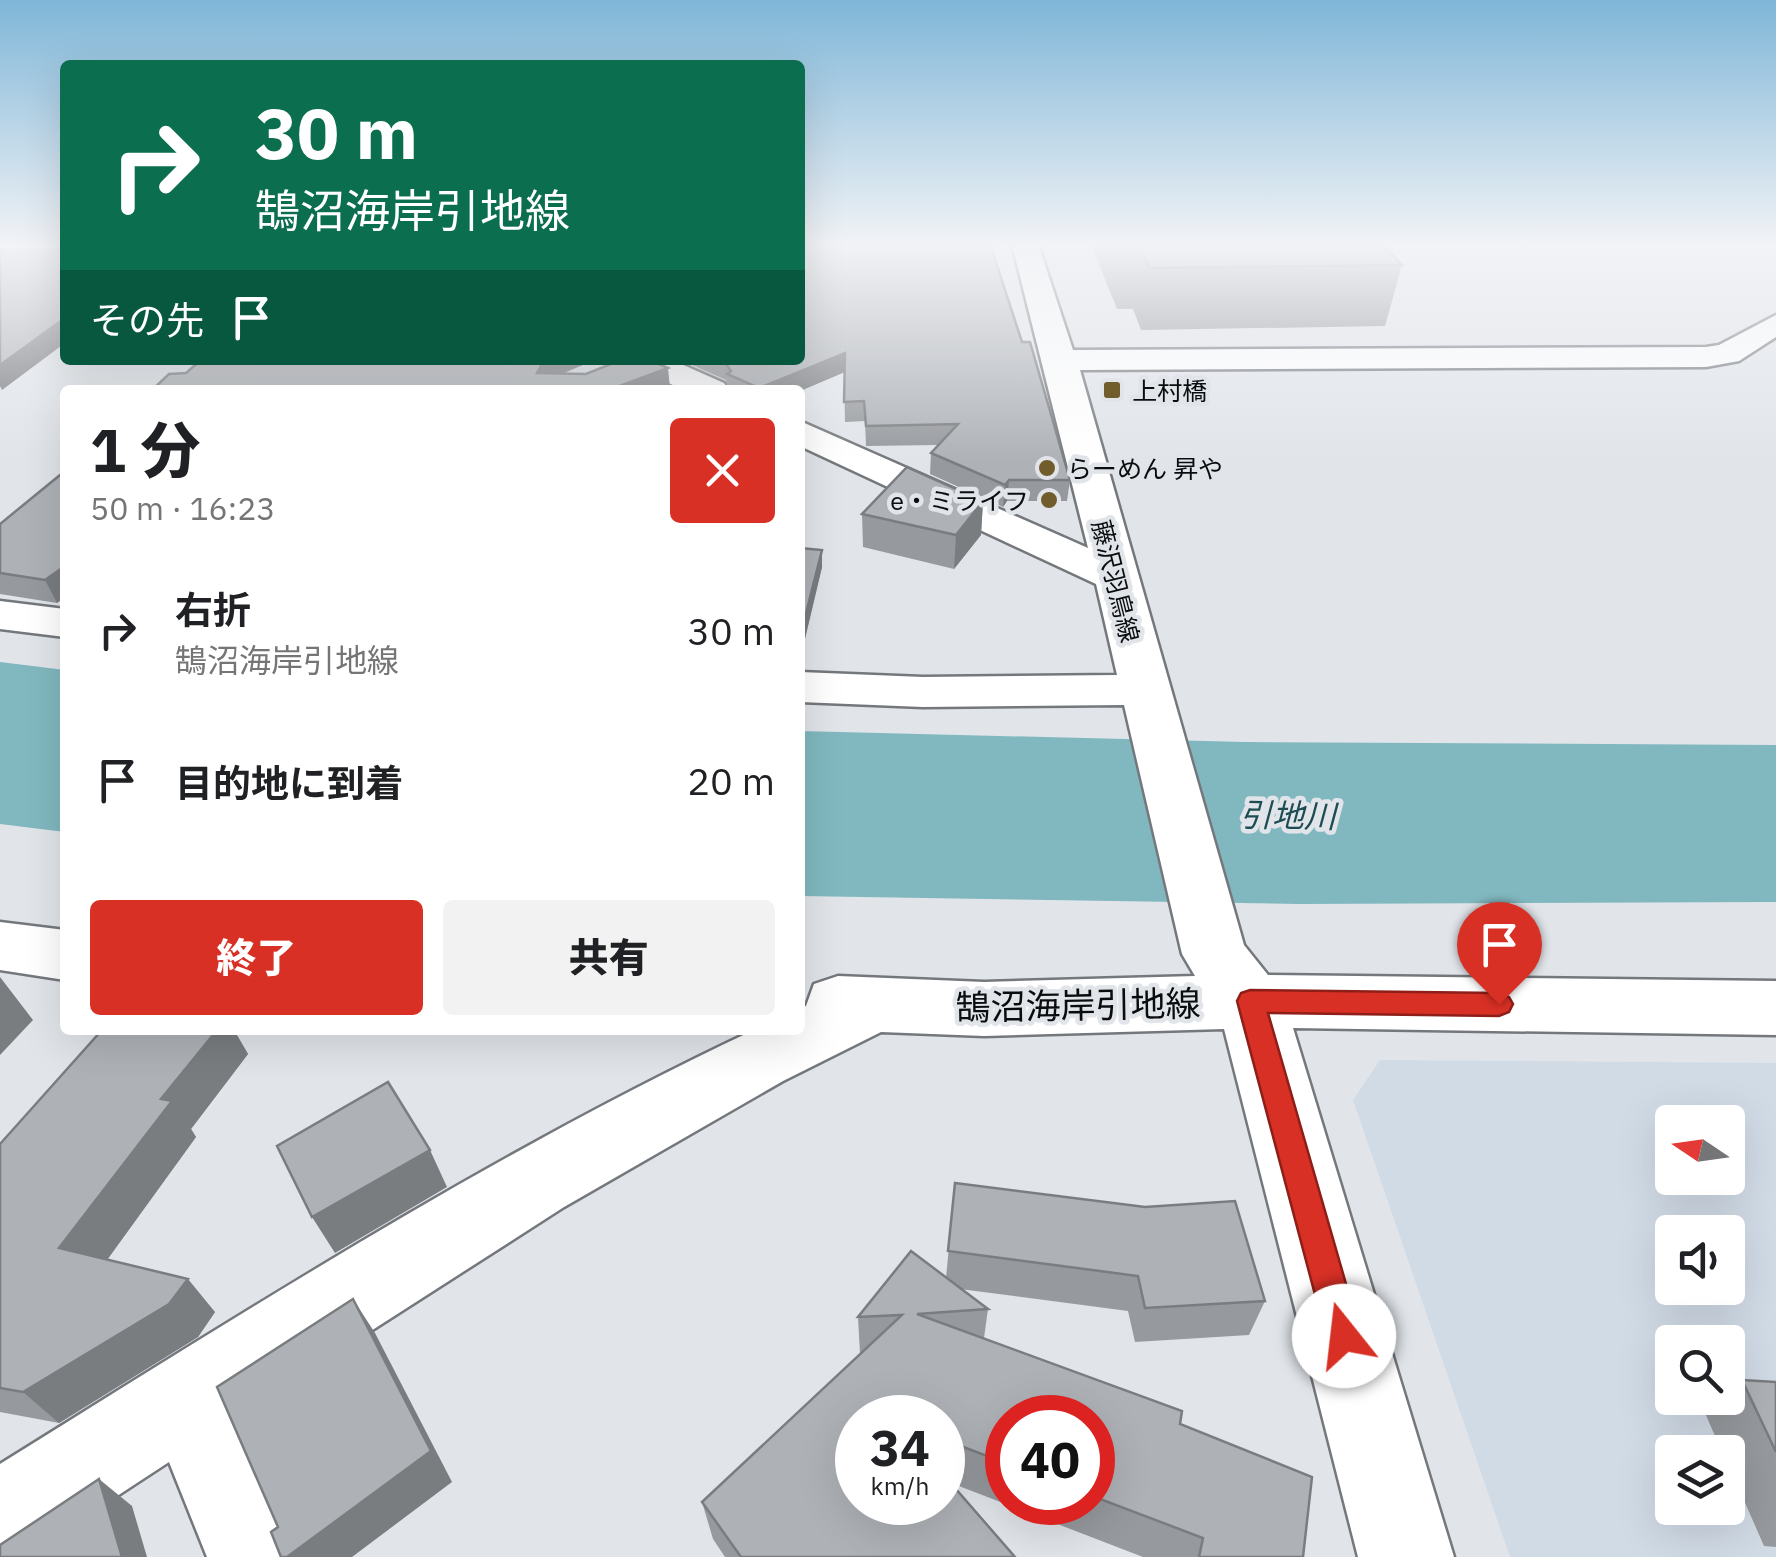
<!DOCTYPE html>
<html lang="ja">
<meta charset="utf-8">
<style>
:root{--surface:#fff;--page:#f2f2f2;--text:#202124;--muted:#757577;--accent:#d93025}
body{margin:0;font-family:"IBM Plex Sans","Noto Sans JP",sans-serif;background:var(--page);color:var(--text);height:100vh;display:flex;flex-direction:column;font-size:38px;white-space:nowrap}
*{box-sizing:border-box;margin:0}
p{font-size:32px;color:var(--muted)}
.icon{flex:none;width:55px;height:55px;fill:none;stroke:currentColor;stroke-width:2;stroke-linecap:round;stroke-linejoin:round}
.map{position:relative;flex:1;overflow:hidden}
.sheet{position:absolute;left:60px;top:385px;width:745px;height:650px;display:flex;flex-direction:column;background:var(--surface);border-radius:10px;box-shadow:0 10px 40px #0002}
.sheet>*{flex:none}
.hud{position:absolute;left:60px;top:60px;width:745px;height:305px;border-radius:10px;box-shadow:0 10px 40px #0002;background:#0b6e4f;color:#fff;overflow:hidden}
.needle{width:65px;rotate:283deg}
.fabs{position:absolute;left:1655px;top:1105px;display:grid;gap:20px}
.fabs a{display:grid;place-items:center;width:90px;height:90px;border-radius:10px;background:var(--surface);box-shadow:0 10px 40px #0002;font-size:50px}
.speed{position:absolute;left:835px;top:1395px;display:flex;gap:20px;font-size:50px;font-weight:700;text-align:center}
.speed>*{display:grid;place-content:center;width:130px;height:130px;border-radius:50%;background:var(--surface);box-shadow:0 10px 40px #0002;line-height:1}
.speed small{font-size:25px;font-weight:400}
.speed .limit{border:15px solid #d22;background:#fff;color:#111}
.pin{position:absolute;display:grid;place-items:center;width:85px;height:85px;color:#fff;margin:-102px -42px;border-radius:50% 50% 50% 0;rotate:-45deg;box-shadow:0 0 10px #0007}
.pin .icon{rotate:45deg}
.me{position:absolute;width:110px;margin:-55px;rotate:344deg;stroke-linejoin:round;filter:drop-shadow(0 0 8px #0008)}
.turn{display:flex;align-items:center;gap:35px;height:210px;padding:0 30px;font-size:45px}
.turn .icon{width:130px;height:130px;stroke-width:2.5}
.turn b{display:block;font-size:70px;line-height:85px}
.then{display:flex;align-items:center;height:95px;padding:0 30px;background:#0003;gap:20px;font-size:38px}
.round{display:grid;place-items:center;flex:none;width:105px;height:105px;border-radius:10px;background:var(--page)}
.head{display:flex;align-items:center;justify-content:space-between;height:170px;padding:0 30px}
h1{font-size:60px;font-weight:800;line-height:75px}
.primary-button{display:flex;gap:20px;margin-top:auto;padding:20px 30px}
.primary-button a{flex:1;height:115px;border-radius:10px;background:var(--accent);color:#fff;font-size:40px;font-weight:800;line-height:115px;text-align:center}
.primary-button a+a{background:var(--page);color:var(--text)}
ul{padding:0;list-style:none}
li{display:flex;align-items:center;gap:30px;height:150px;padding:0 30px}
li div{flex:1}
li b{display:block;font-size:38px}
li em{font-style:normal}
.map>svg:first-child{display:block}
.built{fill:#d1dbe6;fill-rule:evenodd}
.water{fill:#81b8bf}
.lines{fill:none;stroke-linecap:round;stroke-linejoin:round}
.minor-casing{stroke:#74787d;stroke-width:5}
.minor{fill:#fff;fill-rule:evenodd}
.wall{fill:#96999d;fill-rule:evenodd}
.shaded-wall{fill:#7a7d80}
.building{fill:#aeb2b7;stroke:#7a7d80;stroke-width:2.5}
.route{fill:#d93025;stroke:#8d1f18;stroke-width:2.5}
.poi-dot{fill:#705d2b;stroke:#e1e5ea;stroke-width:4}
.labels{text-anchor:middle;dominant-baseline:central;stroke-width:9;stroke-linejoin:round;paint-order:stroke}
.far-poi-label{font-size:25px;fill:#0a0c0d;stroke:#e1e5ea;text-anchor:start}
.far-street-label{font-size:25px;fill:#0a0c0d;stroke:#e1e5ea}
.water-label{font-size:32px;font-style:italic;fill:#1c4d52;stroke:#e1e5ea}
.near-street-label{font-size:35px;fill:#0a0c0d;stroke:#e1e5ea}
</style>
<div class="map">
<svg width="1776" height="1557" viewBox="0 0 1776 1557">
<rect width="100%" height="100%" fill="#e1e5ea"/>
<path class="built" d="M 1380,1060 L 1776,1063 L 1776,1557 L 1510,1557 L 1353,1100 ZM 1672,1122 L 1728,1122 L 1728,1178 L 1672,1178 ZM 1672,1232 L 1728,1232 L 1728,1288 L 1672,1288 ZM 1672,1342 L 1728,1342 L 1728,1398 L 1672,1398 ZM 1672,1452 L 1728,1452 L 1728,1508 L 1672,1508 Z"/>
<path class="water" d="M 0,662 L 65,670 L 65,832 L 0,824 Z
M 800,731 L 1245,742 L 1776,745 L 1776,902 L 1299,904 L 800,896 Z"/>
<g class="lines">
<defs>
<path id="minor" d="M 1012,244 L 1038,244 L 1073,350 L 1706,347 L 1719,345 L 1776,315 L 1776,337 L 1739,361 L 1706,367 L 1080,370 L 1244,945 L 1268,975 L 1776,981 L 1776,1035 L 1293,1028 L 1454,1557 L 1358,1557 L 1224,1029 L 984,1036 L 881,1032 L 783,1081 L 564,1207 L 240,1415 L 303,1557 L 207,1557 L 169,1462 L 33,1551 L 0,1557 L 0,1464 C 246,1311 492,1153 754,1030 L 800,1030 L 800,1009 L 806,1006 L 814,984 L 838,976 L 984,982 L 1195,976 L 1182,954 L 1124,705 L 923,707 L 800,702 L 800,672 L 923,677 L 1117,675 L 1096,584 L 800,446 L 800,421 L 1088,548 Z
M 629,360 L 672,360 L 724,383 L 729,390 L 684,390 L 633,367 Z
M 0,601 L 65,609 L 65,637 L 0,629 Z
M 0,922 L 65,930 L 65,980 L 0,970 Z"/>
</defs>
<use href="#minor" class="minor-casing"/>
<use href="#minor" class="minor"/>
</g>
<path class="wall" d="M 1091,244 L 1381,244 L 1402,265 L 1385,326 L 1141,330 L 1133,309 L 1117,309 Z
M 1022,342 L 1070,480 L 1067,501 L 1007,501 L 1003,507 L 930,474 L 931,453 L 938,445 L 866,446 L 865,421 L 845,422 L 844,372 L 800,391 L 728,390 L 726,380 L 681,360 L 800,360 Z
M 65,471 L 65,597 L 57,603 L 0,594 L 0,524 Z
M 983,501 L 981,535 L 954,569 L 863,547 L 862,514 Z
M 800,548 L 822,550 L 822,567 L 803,647 L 800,647 Z
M 102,1030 L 234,1030 L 248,1054 L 191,1129 L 196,1137 L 107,1260 L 215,1312 L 198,1337 L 59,1423 L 0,1412 L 0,1144 Z
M 955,1183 L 1265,1301 L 1249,1335 L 1135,1342 L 1128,1311 L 960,1289 L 988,1309 L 984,1338 L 1180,1424 L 1303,1557 L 1143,1557 L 951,1483 L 1015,1557 L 725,1557 L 713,1539 L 702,1502 L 860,1354 L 858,1317 L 946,1278 ZM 858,1418 L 942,1418 L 942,1502 ZM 1008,1418 L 1092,1418 L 1092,1502 L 1008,1502 Z
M 1742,1380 L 1776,1382 L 1776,1547 L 1764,1546 L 1728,1464 L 1728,1452 L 1722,1452 L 1705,1413 L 1722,1398 L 1728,1398 L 1728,1393 Z"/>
<path class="shaded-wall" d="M 65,318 L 65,343 L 2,390 L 0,386 L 0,365 Z
M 845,353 L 845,372 L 800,391 L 759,390 L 759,388 Z
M 543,360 L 595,360 L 547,380 L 537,373 Z
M 668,368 L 670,388 L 664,390 L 609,390 Z
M 1009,480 L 1007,501 L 1003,507 L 1005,485 Z
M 983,501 L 981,535 L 954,569 L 956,535 Z
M 822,550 L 822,567 L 803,647 L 802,629 Z
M 65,566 L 65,597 L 57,603 L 45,580 Z
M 0,977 L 33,1020 L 0,1055 Z
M 217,1030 L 234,1030 L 248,1054 L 191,1129 L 196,1137 L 91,1282 L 59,1248 L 161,1099 Z
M 430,1150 L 447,1187 L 335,1253 L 312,1217 Z
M 188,1279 L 215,1312 L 198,1337 L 59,1423 L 23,1392 Z
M 353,1299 L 375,1333 L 452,1482 L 352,1557 L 287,1557 Z
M 99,1479 L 132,1506 L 147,1557 L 122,1557 Z"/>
<path class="building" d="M 58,244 L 65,244 L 65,318 L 0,365 L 0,250 L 58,250 Z
M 800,244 L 990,244 L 1022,342 L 1030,342 L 1070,480 L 1009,480 L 1005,485 L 931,453 L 958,424 L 866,426 L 864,401 L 844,402 L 845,353 L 759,388 L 727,374 L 731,371 L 723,360 L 800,360 Z
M 1123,244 L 1381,244 L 1402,265 L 1150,268 L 1141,249 L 1125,249 Z
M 201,360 L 544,360 L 537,373 L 586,374 L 621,360 L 649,360 L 668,368 L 609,390 L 152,390 L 169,374 L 186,373 Z
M 907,467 L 983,501 L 956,535 L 862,514 Z
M 65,471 L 65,566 L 45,580 L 0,573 L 0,524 Z
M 800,548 L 822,550 L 802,629 L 800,629 Z
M 102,1030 L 217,1030 L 161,1099 L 172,1101 L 59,1248 L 188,1279 L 169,1304 L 23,1392 L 0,1388 L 0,1144 Z
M 388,1082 L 430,1150 L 312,1217 L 277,1146 Z
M 955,1183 L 1145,1207 L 1235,1201 L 1265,1301 L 1145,1308 L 1138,1276 L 948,1251 Z
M 911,1251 L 988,1309 L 917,1314 L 1182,1411 L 1180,1424 L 1312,1477 L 1303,1557 L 1199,1557 L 1203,1538 L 1092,1496 L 1092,1418 L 1008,1418 L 1008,1464 L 942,1439 L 942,1418 L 858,1418 L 858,1502 L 942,1502 L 942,1473 L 1015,1557 L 741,1557 L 702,1502 L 902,1315 L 858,1317 Z
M 353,1299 L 431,1451 L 287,1557 L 281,1557 L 271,1532 L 278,1527 L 217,1387 Z
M 1742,1380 L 1776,1382 L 1776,1452 Z
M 99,1479 L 122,1557 L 0,1557 L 0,1545 Z"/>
<linearGradient id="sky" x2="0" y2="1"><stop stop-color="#7fb6d8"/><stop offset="0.53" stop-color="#f2f3f6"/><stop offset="1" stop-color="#f2f3f6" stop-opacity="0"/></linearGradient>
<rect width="1776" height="462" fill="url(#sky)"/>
<path class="route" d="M 1250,990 L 1499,993 L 1509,997 L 1513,1004 L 1509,1012 L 1499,1016 L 1268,1013 L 1361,1336 L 1356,1348 L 1344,1353 L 1331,1348 L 1326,1336 L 1237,1001 L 1241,993 Z"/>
<g class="poi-dot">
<rect x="1102" y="380" width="20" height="20" rx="5"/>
<circle cx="1047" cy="468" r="10"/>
<circle cx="1049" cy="500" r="10"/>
</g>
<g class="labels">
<g class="far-poi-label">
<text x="1132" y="390">上村橋</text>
<text x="1067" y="468">らーめん 昇や</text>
<text x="1029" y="500" text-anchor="end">e・ミライフ</text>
</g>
<g class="far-street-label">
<text transform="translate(1116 581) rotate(76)">藤沢羽鳥線</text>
</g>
<g class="water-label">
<text transform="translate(1288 815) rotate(1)">引地川</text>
</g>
<g class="near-street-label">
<text transform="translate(1078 1005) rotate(-1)">鵠沼海岸引地線</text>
</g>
</g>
</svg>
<div class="fabs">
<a><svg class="needle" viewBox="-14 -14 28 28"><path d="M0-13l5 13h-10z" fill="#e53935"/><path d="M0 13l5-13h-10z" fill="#757577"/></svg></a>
<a><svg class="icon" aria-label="sound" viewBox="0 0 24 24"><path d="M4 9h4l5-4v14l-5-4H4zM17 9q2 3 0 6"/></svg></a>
<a><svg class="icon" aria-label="search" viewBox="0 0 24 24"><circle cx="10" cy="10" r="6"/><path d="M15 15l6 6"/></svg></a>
<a><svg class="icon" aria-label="layers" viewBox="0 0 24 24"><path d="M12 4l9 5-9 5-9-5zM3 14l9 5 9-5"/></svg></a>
</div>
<div class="speed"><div>34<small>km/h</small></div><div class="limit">40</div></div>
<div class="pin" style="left:1499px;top:1004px;background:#d93025"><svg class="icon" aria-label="arrive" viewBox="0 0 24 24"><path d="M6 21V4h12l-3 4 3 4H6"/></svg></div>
<svg class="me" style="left:1344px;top:1336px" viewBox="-20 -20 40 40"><circle r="19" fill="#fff"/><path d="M0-13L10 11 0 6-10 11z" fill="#d93025"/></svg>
<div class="hud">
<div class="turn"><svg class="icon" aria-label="right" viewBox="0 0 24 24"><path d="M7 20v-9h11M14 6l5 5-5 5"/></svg><div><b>30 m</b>鵠沼海岸引地線</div></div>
<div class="then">その先<svg class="icon" aria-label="arrive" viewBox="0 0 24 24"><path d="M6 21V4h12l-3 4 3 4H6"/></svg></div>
</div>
<section class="sheet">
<div class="head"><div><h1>1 分</h1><p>50 m · 16:23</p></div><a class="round" style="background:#d93025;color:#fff"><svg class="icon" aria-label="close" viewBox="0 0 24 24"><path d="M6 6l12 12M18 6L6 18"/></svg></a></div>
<ul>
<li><svg class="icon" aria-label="right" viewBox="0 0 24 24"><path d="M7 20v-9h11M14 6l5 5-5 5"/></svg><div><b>右折</b><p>鵠沼海岸引地線</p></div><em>30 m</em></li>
<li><svg class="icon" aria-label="arrive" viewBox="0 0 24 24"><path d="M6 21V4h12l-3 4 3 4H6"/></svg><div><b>目的地に到着</b></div><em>20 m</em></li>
</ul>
<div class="primary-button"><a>終了</a><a>共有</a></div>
</section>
</div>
